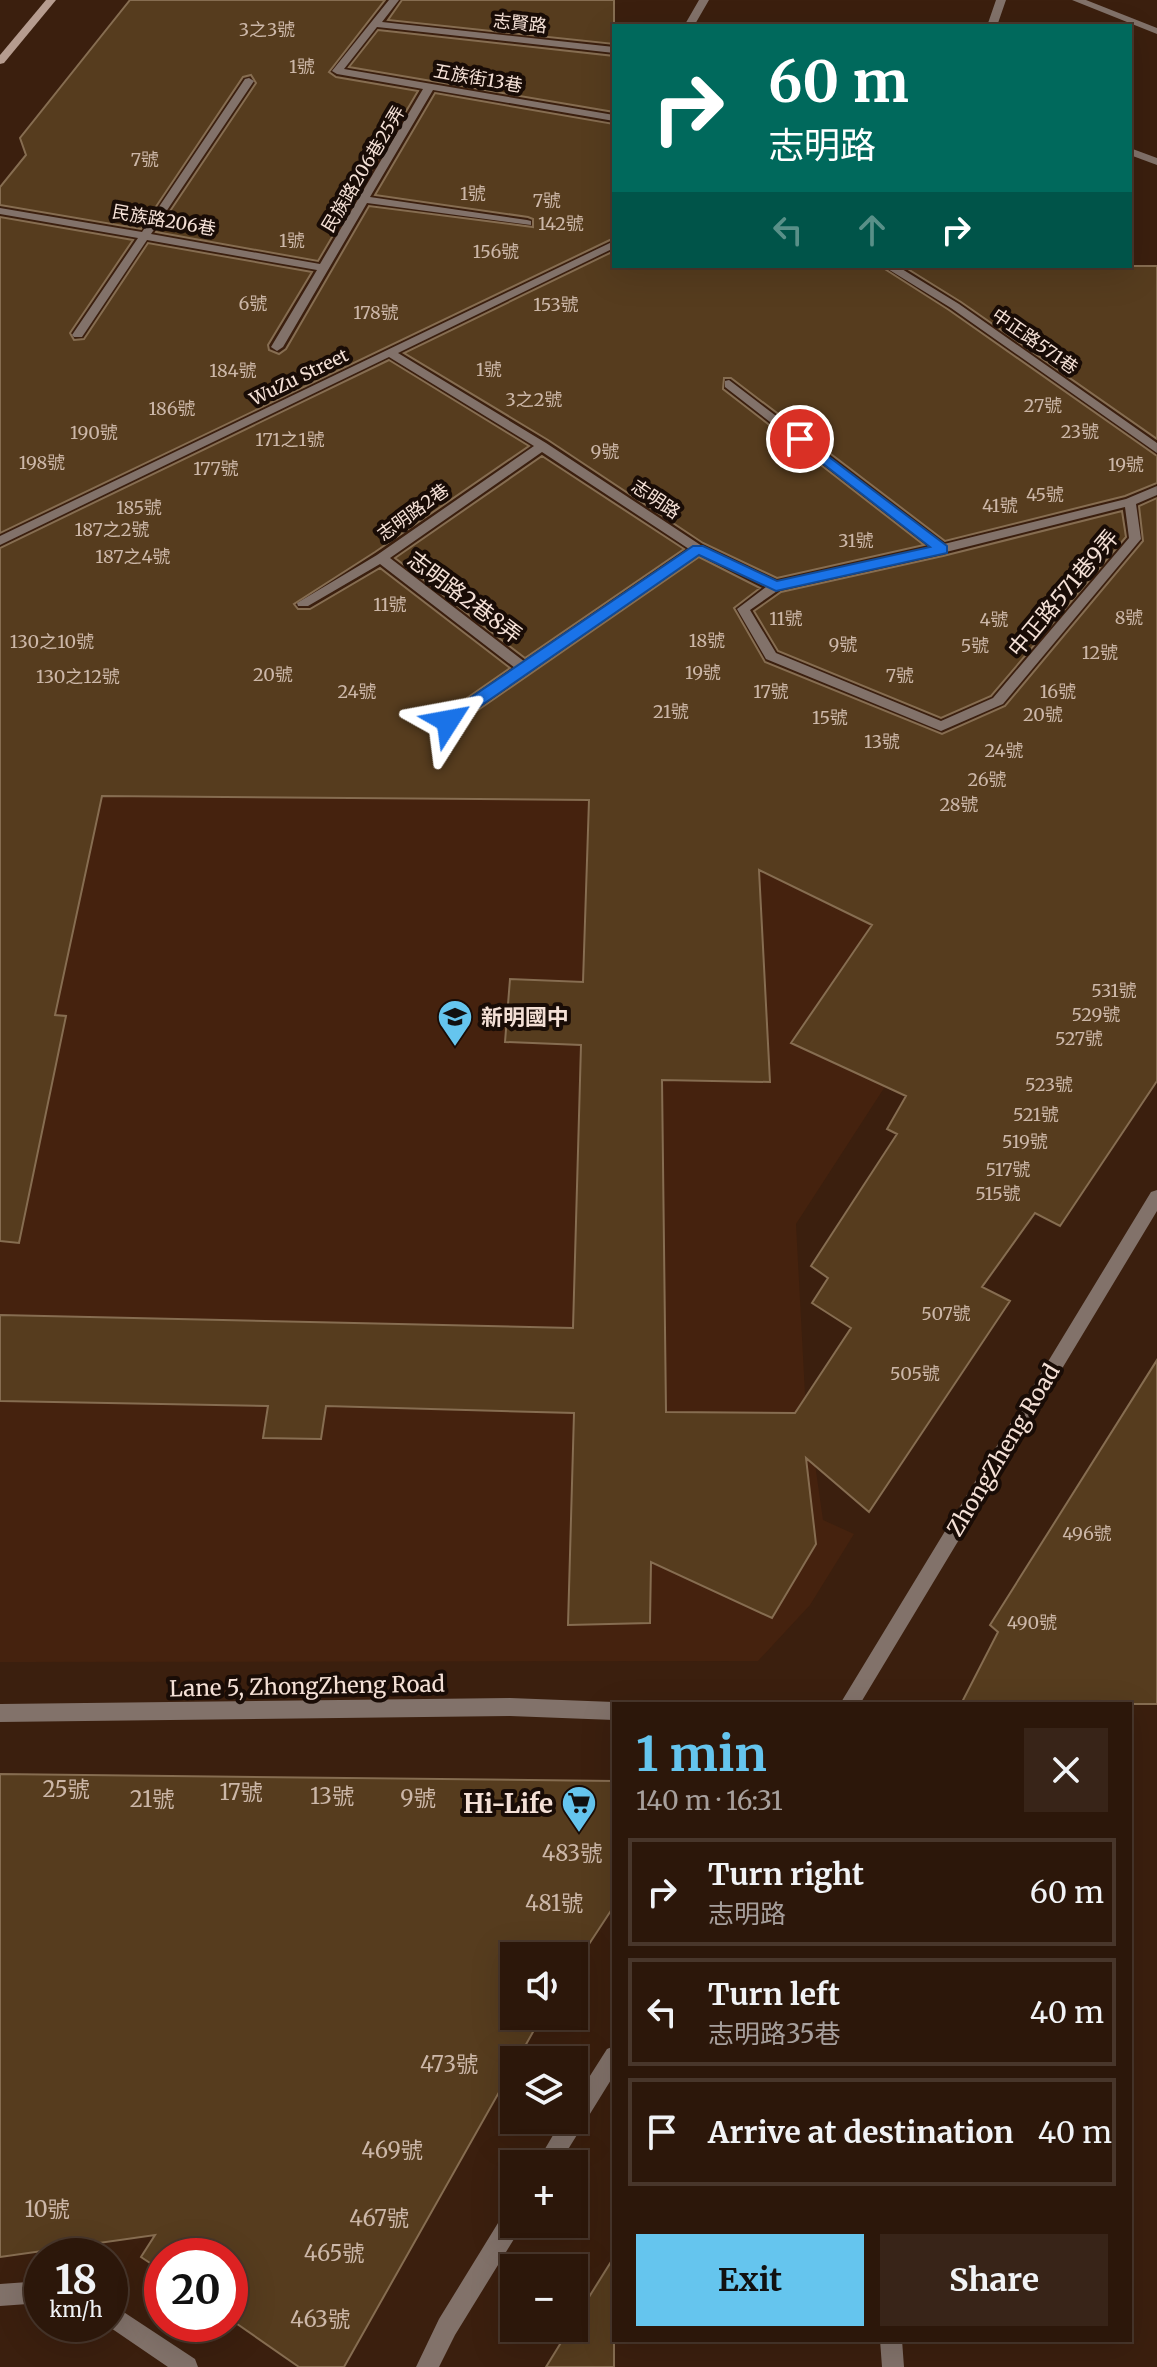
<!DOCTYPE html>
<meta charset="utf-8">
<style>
:root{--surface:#2c170a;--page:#382418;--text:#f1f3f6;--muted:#a69f9c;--line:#48362b;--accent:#65c5ee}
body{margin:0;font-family:Merriweather,"Noto Sans TC",serif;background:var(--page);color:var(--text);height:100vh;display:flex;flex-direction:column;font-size:30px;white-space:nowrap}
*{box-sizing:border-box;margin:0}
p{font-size:26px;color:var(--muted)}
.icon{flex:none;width:44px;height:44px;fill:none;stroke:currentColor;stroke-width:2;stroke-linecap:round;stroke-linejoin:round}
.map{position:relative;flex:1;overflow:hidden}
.side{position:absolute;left:612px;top:1702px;width:520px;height:640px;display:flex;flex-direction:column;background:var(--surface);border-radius:0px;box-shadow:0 8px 32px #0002,0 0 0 2px var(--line)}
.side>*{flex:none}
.top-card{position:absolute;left:612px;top:24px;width:520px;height:244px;border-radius:0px;box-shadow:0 8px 32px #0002,0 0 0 2px var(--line);background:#00695c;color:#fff;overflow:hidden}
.controls{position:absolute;left:500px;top:1942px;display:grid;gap:16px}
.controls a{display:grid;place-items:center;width:88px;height:88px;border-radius:0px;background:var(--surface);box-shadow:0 8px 32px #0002,0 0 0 2px var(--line);font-size:40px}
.speed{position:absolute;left:24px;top:2238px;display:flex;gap:16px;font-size:40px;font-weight:700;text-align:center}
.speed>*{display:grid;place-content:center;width:104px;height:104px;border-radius:50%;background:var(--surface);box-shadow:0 8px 32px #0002,0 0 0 2px var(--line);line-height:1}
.speed small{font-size:20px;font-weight:400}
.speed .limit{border:12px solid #d22;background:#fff;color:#111}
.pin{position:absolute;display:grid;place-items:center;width:68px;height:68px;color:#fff;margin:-34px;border:4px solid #fff;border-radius:50%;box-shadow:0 2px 8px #0007}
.me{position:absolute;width:88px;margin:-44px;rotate:56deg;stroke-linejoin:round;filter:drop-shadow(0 0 6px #0008)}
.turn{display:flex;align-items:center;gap:28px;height:168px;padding:0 24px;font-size:36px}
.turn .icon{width:104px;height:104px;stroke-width:2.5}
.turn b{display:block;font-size:56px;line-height:68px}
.lanes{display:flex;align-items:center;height:76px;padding:0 24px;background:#0003;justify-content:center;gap:40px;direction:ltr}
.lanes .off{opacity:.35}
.round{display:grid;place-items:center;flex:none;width:84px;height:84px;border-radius:0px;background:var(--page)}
.head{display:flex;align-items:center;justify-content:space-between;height:136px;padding:0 24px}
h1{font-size:48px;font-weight:700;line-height:60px;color:var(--accent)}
.action{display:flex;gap:16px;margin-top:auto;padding:16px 24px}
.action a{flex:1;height:92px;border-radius:0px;background:var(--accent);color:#111;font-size:32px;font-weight:700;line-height:92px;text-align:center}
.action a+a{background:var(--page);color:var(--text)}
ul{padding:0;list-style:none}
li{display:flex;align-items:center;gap:24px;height:108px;margin:0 16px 12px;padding:0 8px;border:4px solid var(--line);border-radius:0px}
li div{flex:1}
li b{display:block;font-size:30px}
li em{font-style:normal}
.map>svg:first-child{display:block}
.built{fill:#45220e}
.building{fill:#563c1e;stroke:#866d51;stroke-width:2;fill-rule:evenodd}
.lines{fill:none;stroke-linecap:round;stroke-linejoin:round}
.service{fill:#82726a;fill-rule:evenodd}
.minor{fill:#82726a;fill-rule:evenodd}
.secondary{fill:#b69c8f;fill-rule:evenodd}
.route{fill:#1a73e8;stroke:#114b97;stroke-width:2}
.labels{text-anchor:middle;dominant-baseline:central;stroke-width:8;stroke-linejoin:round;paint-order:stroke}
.far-street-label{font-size:18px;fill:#f4e0d6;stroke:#190c06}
.number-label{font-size:18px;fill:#ccb7a8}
.street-label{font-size:22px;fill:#f4e0d6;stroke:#190c06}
.poi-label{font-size:22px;font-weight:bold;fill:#f4e0d6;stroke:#190c06;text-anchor:start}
.near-number-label{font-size:22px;fill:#ccb7a8}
.near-poi-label{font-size:26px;font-weight:bold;fill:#f4e0d6;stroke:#190c06;text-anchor:end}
</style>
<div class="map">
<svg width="1157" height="2367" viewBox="0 0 1157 2367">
<rect width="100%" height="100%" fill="#3b1f0e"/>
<path class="built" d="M 0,745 L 771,750 L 1024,872 L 796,1224 L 805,1394 L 823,1520 L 854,1534 L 810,1605 L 758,1661 L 0,1662 Z"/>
<path class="building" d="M 130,0 L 385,0 L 329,72 L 336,77 L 418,91 L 318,261 L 156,232 L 256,83 L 251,75 L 243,77 L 141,229 L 0,205 L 0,187 L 26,155 L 20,138 Z
M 402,0 L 614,0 L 614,44 L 388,20 Z
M 378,30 L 614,56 L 614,112 L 349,67 Z
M 435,93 L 614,124 L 614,238 L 0,533 L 0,217 L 133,240 L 70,333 L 74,340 L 84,339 L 148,243 L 312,272 L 268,345 L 269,350 L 279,354 L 286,349 L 369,206 L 533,227 L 533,219 L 528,217 L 375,195 Z
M 614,251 L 614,266 L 880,266 L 949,310 L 1157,456 L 1157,483 L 1125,496 L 945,541 L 731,378 L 724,378 L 723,389 L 924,545 L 777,578 L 703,543 L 548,440 L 404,353 Z
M 903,266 L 1157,266 L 1157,439 L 961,302 Z
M 389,360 L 529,446 L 375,552 L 294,604 L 298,609 L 310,609 L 380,568 L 510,668 L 441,716 L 440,724 L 443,727 L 455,726 L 699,557 L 760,588 L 734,608 L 765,662 L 942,734 L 1005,706 L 1143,541 L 1139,506 L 1157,498 L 1157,1081 L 1060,1226 L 1035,1213 L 982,1287 L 1010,1301 L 869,1512 L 806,1458 L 816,1544 L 772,1618 L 651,1562 L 650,1623 L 568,1625 L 574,1413 L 326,1406 L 321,1439 L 263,1438 L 268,1406 L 0,1401 L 0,1315 L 573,1328 L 581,1045 L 505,1042 L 510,979 L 583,982 L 589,800 L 102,796 L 55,1015 L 66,1016 L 19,1243 L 0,1241 L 0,548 ZM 759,870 L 872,925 L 791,1043 L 906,1096 L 887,1129 L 897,1134 L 811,1266 L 828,1278 L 812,1303 L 851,1328 L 795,1413 L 666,1412 L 662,1080 L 770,1082 Z
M 542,456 L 684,549 L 525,658 L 395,558 Z
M 1122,511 L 1126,537 L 991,696 L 941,718 L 778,651 L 754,611 L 781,592 L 943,556 Z
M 1157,1360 L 1157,1704 L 961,1704 L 998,1632 L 990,1625 Z
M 0,1774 L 614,1781 L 614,1906 L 574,1967 L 574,1956 L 514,1956 L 514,2016 L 542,2016 L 344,2367 L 299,2367 L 230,2319 L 230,2256 L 162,2256 L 162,2271 L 141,2257 L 155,2235 L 0,2257 Z
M 614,2257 L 614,2367 L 546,2367 L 570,2328 L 574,2328 L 574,2321 Z"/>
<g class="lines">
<path class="service" d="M 389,0 L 399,0 L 382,22 L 614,47 L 614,53 L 377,27 L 344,69 L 614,115 L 614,121 L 433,90 L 370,197 L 527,220 L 531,221 L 531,225 L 367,203 L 283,347 L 277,351 L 271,347 L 317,270 L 147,240 L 82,337 L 74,337 L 72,335 L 138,238 L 0,214 L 0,208 L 142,232 L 245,79 L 249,78 L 254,81 L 151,234 L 320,264 L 423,89 L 337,74 L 332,71 Z
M 699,0 L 709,0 L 694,26 L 684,26 Z
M 996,0 L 1006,0 L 997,26 L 987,26 Z
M 1072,0 L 1086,0 L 1157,28 L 1157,34 Z
M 1130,148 L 1157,158 L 1157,165 L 1130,155 Z
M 614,241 L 614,248 L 398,353 L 546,443 L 702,546 L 777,581 L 931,547 L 725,387 L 725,381 L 729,380 L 944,544 L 1126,499 L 1157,486 L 1157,495 L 1136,504 L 1141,539 L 1003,704 L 941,731 L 766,659 L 737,609 L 766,587 L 699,554 L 453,724 L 443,724 L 443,718 L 515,668 L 380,564 L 308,606 L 298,606 L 297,603 L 377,555 L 534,446 L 389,357 L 0,545 L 0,536 ZM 542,452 L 689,549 L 525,662 L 390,558 ZM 1125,507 L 1129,538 L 993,698 L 941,721 L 776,653 L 750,610 L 780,589 L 942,553 Z
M 883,266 L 897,266 L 959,304 L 1157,443 L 1157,453 L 951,308 Z
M 510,1698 L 614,1702 L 620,1704 L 614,1704 L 614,1720 L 510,1716 L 0,1722 L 0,1704 Z
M 42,2281 L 42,2303 L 0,2306 L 0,2284 Z
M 110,2303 L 195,2359 L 198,2367 L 168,2367 L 105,2324 L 110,2324 Z"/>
<path class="minor" d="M 1157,1190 L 1157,1211 L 860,1704 L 840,1704 L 1151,1192 Z
M 614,2046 L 614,2075 L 559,2164 L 536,2164 L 562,2120 L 574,2120 L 574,2101 L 607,2049 Z
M 514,2207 L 514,2224 L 522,2226 L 455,2335 L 439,2367 L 416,2367 L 439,2319 L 506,2210 Z
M 880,2340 L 902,2340 L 904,2367 L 882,2367 Z"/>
<path class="secondary" d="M 46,0 L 56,0 L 4,63 L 0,64 L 0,55 Z"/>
</g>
<path class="route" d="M 800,435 L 947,546 L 947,553 L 776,591 L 699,555 L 453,725 L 442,725 L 442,717 L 693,546 L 703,546 L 777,581 L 930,547 L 795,442 L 795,436 Z"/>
<defs>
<symbol id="school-pin" viewBox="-11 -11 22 30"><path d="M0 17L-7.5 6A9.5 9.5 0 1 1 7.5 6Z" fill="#65c5ee" stroke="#190c06"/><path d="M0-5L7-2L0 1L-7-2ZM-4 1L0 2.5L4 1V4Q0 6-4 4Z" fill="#111"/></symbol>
<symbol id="supermarket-pin" viewBox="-11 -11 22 30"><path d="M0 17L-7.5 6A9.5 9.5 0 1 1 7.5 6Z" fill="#65c5ee" stroke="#190c06"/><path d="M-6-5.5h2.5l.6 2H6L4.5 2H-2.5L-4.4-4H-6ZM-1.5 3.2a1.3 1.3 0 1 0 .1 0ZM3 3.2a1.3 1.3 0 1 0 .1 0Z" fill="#111"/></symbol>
</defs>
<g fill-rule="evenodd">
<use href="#school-pin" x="435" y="997" width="40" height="54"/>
<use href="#supermarket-pin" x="559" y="1783" width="40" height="54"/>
</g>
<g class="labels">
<g class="far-street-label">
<text transform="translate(520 23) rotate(6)">志賢路</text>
<text transform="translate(478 78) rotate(10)">五族街13巷</text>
<text transform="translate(363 169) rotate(-59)">民族路206巷25弄</text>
<text transform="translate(164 220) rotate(10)">民族路206巷</text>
<text transform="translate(1035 341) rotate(35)">中正路571巷</text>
<text transform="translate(299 377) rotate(-26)">WuZu Street</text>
<text transform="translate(656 499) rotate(34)">志明路</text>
<text transform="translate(413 512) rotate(-36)">志明路2巷</text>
</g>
<g class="number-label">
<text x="267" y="29">3之3號</text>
<text x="302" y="66">1號</text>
<text x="145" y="159">7號</text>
<text x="473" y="193">1號</text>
<text x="547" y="200">7號</text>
<text x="561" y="223">142號</text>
<text x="292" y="240">1號</text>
<text x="496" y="251">156號</text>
<text x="253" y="303">6號</text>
<text x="556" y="304">153號</text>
<text x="376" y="312">178號</text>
<text x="489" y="369">1號</text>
<text x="233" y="370">184號</text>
<text x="534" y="399">3之2號</text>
<text x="1043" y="405">27號</text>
<text x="172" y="408">186號</text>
<text x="1080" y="431">23號</text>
<text x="94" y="432">190號</text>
<text x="290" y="439">171之1號</text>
<text x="605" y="451">9號</text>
<text x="42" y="462">198號</text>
<text x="1126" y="464">19號</text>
<text x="216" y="468">177號</text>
<text x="1045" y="494">45號</text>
<text x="1000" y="505">41號</text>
<text x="139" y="507">185號</text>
<text x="112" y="529">187之2號</text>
<text x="856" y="540">31號</text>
<text x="133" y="556">187之4號</text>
<text x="390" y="604">11號</text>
<text x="1129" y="617">8號</text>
<text x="786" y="618">11號</text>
<text x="994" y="619">4號</text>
<text x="707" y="640">18號</text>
<text x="52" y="641">130之10號</text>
<text x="843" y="644">9號</text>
<text x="975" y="645">5號</text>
<text x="1100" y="652">12號</text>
<text x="703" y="672">19號</text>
<text x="273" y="674">20號</text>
<text x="900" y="675">7號</text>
<text x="78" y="676">130之12號</text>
<text x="357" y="691">24號</text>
<text x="771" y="691">17號</text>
<text x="1058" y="691">16號</text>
<text x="671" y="711">21號</text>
<text x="1043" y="714">20號</text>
<text x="830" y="717">15號</text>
<text x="882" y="741">13號</text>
<text x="1004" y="750">24號</text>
<text x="987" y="779">26號</text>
<text x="959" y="804">28號</text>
<text x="1114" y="990">531號</text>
<text x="1096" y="1014">529號</text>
<text x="1079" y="1038">527號</text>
<text x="1049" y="1084">523號</text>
<text x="1036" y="1114">521號</text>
<text x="1025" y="1141">519號</text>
<text x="1008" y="1169">517號</text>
<text x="998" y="1193">515號</text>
<text x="946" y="1313">507號</text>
<text x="915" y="1373">505號</text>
<text x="1087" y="1533">496號</text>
<text x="1032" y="1622">490號</text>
</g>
<g class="street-label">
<text transform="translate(1063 593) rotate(-50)">中正路571巷9弄</text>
<text transform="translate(465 597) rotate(37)">志明路2巷8弄</text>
<text transform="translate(1003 1450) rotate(-59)">ZhongZheng Road</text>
<text transform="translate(307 1686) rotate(-1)">Lane 5, ZhongZheng Road</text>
</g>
<g class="poi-label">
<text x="481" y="1017">新明國中</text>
</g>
<g class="near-number-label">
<text x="66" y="1789">25號</text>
<text x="241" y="1792">17號</text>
<text x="332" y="1796">13號</text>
<text x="418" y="1798">9號</text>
<text x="152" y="1799">21號</text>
<text x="572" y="1853">483號</text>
<text x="554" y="1903">481號</text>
<text x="449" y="2064">473號</text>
<text x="392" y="2150">469號</text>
<text x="47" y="2209">10號</text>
<text x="379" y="2218">467號</text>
<text x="334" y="2253">465號</text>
<text x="320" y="2319">463號</text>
</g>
<g class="near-poi-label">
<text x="553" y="1803">Hi-Life</text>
</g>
</g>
</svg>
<div class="controls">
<a><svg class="icon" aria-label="sound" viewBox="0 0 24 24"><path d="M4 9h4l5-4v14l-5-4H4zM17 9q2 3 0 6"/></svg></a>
<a><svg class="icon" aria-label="layers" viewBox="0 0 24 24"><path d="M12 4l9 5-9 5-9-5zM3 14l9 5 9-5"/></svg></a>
<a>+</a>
<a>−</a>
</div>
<div class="speed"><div>18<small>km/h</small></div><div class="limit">20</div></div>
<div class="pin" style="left:800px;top:439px;background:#d93025"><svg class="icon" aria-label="arrive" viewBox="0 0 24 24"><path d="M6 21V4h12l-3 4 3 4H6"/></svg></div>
<svg class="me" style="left:448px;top:721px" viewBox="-20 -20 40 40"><path d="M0-17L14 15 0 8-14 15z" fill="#1a73e8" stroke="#fff" stroke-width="4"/></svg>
<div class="top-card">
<div class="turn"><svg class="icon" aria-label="right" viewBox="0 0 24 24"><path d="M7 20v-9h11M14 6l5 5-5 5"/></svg><div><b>60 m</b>志明路</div></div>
<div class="lanes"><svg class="icon off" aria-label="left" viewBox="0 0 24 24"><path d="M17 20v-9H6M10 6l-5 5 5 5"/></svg><svg class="icon off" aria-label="ahead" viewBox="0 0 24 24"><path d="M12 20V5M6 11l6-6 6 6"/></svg><svg class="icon" aria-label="right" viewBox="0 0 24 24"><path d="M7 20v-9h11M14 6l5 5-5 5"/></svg></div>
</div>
<section class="side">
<div class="head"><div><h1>1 min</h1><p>140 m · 16:31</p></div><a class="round"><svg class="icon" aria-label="close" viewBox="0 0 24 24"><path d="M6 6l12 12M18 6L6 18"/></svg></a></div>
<ul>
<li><svg class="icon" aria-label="right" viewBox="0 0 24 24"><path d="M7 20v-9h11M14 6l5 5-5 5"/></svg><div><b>Turn right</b><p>志明路</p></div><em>60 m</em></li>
<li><svg class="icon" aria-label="left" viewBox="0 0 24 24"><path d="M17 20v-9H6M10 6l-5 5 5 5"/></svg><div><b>Turn left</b><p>志明路35巷</p></div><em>40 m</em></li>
<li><svg class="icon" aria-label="arrive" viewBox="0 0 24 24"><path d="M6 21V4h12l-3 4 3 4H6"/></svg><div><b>Arrive at destination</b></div><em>40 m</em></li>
</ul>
<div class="action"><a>Exit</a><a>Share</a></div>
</section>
</div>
